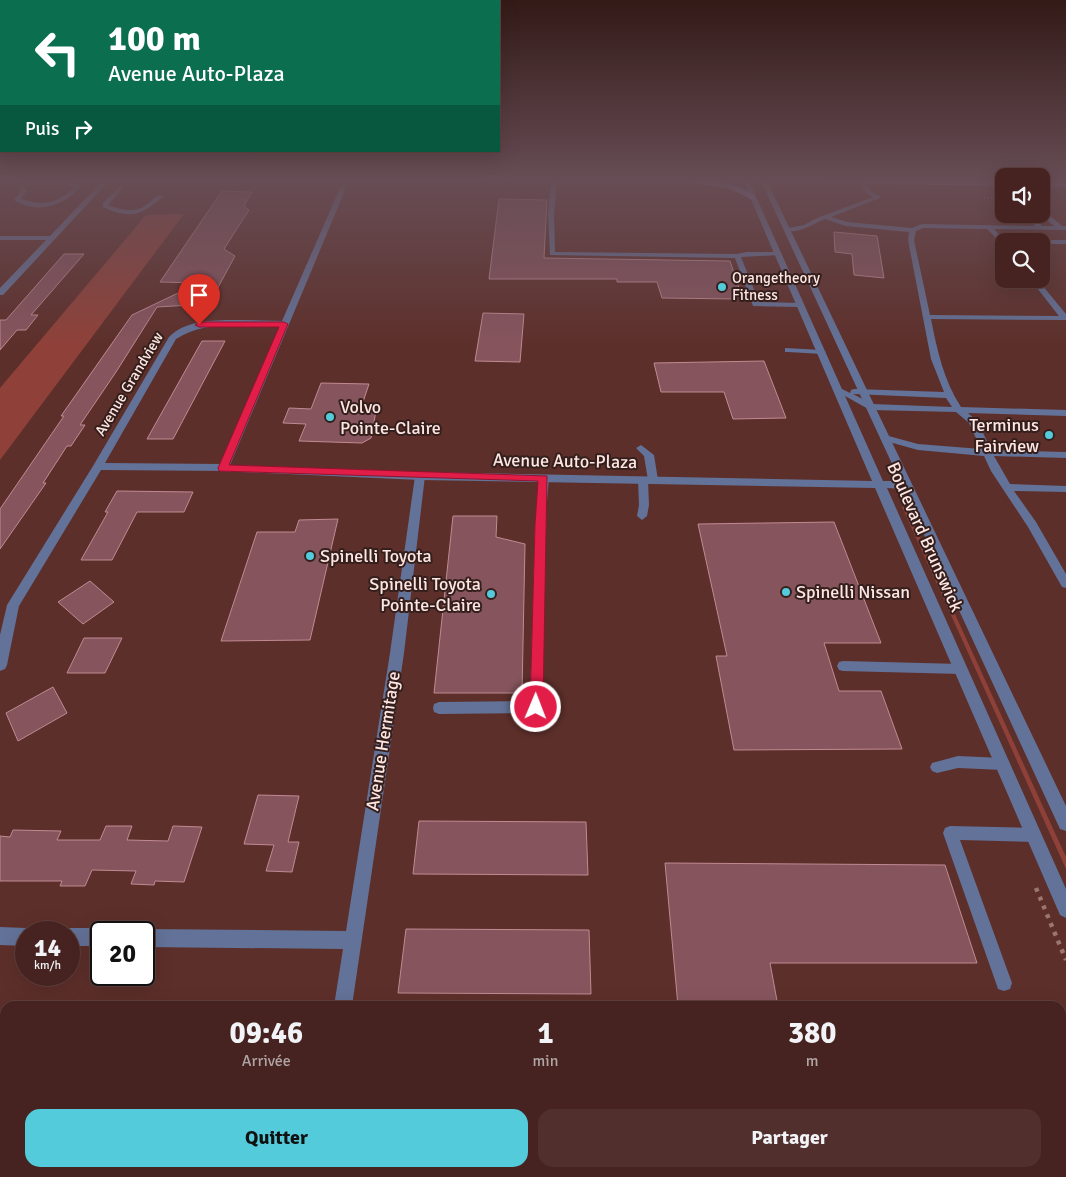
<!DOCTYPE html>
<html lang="fr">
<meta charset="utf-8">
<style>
:root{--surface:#462320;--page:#502f2d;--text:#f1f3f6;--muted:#b0a4a5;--line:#5e403e;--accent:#53cbdb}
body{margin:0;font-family:Signika,sans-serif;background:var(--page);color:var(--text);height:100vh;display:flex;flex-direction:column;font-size:19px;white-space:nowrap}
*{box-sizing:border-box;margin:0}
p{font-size:16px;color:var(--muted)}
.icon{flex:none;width:28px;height:28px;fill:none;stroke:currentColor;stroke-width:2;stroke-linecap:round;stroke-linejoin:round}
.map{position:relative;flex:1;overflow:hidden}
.drawer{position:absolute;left:0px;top:1001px;width:1066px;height:176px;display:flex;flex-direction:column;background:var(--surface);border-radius:15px 15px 0 0;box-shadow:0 5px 20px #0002,0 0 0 1px var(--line)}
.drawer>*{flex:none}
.top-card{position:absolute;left:0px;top:0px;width:500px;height:152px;box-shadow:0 5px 20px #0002,0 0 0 1px var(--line);background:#0b6e4f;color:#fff;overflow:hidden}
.tools{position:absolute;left:995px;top:168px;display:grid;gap:10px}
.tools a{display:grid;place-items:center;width:55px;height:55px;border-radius:10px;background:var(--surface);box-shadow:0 5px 20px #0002,0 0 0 1px var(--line);font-size:25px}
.speed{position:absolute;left:15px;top:921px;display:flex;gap:10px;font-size:25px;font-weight:700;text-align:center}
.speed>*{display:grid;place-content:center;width:65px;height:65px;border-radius:50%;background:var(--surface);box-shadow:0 5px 20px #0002,0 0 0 1px var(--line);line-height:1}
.speed small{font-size:12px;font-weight:400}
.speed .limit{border:2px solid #111;border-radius:8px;background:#fff;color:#111}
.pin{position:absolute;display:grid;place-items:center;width:42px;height:42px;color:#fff;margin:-51px -21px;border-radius:50% 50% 50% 0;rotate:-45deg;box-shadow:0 0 5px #0007}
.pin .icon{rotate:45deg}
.me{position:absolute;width:55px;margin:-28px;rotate:1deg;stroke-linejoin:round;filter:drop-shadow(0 0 4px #0008)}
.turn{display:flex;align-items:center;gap:18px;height:105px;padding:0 25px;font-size:22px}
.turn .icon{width:65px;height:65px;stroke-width:2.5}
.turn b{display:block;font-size:35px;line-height:42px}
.then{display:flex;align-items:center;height:48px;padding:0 25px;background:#0003;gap:10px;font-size:19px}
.eta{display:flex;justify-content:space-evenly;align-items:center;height:85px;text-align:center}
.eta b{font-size:30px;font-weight:700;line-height:35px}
.cta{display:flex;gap:10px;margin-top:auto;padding:10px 25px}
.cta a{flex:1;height:58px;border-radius:15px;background:var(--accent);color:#111;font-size:20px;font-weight:700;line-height:58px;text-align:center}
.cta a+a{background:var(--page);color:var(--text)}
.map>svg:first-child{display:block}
.green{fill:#8f4139}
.building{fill:#86545d;stroke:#c08a93}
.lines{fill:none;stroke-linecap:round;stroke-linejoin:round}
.path-far1{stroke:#9b7671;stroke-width:2;stroke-dasharray:1 2.5;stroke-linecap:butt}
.path{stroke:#9b7671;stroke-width:4.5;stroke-dasharray:4 5.5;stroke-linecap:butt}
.service{fill:#637298;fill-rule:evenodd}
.minor{fill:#637298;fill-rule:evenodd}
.tertiary{fill:#637298;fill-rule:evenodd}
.secondary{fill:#768eca;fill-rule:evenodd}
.route{fill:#e11d48;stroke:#92132f}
.poi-dot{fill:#53cbdb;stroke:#341f1c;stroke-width:2}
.labels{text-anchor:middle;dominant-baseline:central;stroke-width:4;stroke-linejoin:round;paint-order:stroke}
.far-poi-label{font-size:15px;fill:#fee6e2;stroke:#341f1c;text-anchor:start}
.far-street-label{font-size:15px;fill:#fee6e2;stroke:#341f1c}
.poi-label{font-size:18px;fill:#fee6e2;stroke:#341f1c;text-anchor:start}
.street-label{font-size:18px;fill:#fee6e2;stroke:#341f1c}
</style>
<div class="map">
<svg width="1066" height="1177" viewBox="0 0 1066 1177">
<rect width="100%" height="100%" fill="#5d2f2a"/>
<path class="green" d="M 184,214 L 0,460 L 0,388 L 146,215 Z
M 902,507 L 906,507 L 1066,857 L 1066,869 Z"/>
<path class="building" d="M 222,191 L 252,192 L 244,206 L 249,210 L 224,249 L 235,256 L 209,304 L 157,307 L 116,372 L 80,425 L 85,425 L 71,446 L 67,446 L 43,483 L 46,483 L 0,549 L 0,509 L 64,416 L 61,416 L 132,315 L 199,283 L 160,282 Z
M 499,199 L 547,200 L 544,258 L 730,261 L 740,291 L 732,292 L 734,299 L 662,298 L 657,282 L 617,282 L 617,279 L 489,279 Z
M 834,232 L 877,236 L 884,278 L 854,275 L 852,254 L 835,252 Z
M 64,254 L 84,254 L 31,315 L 38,315 L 26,330 L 17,330 L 0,350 L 0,320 L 6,320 Z
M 483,313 L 524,314 L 520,362 L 475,361 Z
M 202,341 L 225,341 L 173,439 L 147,439 Z
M 764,361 L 786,418 L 733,419 L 724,392 L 661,392 L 654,363 Z
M 321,383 L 369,384 L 360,411 L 376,411 L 371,438 L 362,443 L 299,441 L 306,424 L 283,423 L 289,408 L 311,409 Z
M 117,491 L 193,492 L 184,512 L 137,512 L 112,560 L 81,560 L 108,512 L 105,512 Z
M 453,516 L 497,516 L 496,537 L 525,544 L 522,693 L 434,693 Z
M 338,519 L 310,640 L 221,641 L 257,532 L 295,532 L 299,520 Z
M 834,522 L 881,643 L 824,643 L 839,691 L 881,691 L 902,749 L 734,750 L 716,656 L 727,656 L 698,524 Z
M 90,581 L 114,602 L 83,624 L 58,602 Z
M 84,638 L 122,638 L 105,673 L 67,673 Z
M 53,687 L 67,713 L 18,741 L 6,713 Z
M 258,795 L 299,796 L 288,842 L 299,842 L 292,872 L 266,871 L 274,845 L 244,844 Z
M 419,821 L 586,822 L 588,875 L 413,874 Z
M 106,826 L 132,826 L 127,840 L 168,841 L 173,826 L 202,827 L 184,882 L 155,881 L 154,885 L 131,884 L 136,871 L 92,870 L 85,886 L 60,886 L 62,881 L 0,881 L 0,836 L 10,837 L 13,830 L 61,831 L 57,840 L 100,840 Z
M 665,863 L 945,865 L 977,963 L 770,963 L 778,1006 L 678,1006 Z
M 406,929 L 589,930 L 591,994 L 398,993 Z"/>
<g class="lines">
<path class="path-far1" d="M 984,198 L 995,197"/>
<path class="path" d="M 1036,888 L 1066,960"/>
<path class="service" d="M 69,181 L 81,186 C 64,206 37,215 14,200 L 21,191 L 18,187 L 21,185 L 27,191 L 21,199 C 43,206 58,204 74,187 L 68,185 L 26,185 L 23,183 L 26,181 Z
M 551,181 L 557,181 L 554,214 L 555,252 L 737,254 L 747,252 L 777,252 L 779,253 L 779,255 L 741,257 L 759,302 L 799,303 L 803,305 L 799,307 L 753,306 L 735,258 L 550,255 L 548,214 Z
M 860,181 L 864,181 L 870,191 L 880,196 L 880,198 L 831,217 L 847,222 L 912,228 L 922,224 L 1035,226 L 1025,214 L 1031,214 L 1042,226 L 1054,226 L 1041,214 L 1041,208 L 1062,226 L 1066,226 L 1066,230 L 994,229 L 1005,241 L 1004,246 L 987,229 L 923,228 L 916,231 L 914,240 L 930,315 L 1059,316 L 1030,279 L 1037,279 L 1066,314 L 1066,320 L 931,319 C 937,350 944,381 961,407 L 1066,410 L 1066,416 L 968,413 L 978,422 L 991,450 L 1066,452 L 1066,458 L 994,456 L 1010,484 L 1066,486 L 1066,492 L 1014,491 L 1036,522 L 1066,574 L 1066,588 L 1062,587 L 1028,527 L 991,471 L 984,456 L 918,450 L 882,440 L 880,438 L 885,435 L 918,444 L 981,449 L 969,423 L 956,412 L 870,410 L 836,391 L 840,388 L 850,393 L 851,390 L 854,389 L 944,392 L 931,359 L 908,240 L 909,232 L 846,226 L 825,219 C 812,224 797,236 784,229 L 804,225 L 817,218 L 873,197 L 866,193 ZM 853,394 L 946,398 L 952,407 L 872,404 Z
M 120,186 L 123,188 L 108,205 C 118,209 133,213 143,207 C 149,204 153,198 159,195 L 164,196 C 142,215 132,220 103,207 L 103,203 Z
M 1041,240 L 1066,240 L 1066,244 L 1041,244 L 1041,241 L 1038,241 Z
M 785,348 L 822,350 L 826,352 L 822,354 L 788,352 L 785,352 Z
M 641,445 L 654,455 L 658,480 L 656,482 L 650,482 L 648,480 L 644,456 L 636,448 Z
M 544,475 L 549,478 L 545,525 L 542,707 L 541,711 L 536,713 L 439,714 L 434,712 L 433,708 L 434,704 L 439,702 L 530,701 L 535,525 L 539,478 Z
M 643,477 L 648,480 L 649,505 L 647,516 L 642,520 L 637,516 L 639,505 L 638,480 Z
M 843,661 L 961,664 L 965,665 L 967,669 L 965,673 L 961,674 L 843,671 L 839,670 L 837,666 L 839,662 Z
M 958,756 L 1003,758 L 1008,760 L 1010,764 L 1008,768 L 1003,770 L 958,768 L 937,773 L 932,771 L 930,767 L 932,763 Z
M 950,826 L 1034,828 L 1039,830 L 1041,835 L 1039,840 L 1034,842 L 960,840 L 1012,983 L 1010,989 L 1004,991 L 998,989 L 996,983 L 943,833 L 945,828 Z"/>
<path class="minor" d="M 102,181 L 109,181 L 3,295 L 0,295 L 0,288 L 46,240 L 0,240 L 0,236 L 50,236 Z
M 242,320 L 284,321 L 288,324 L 284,327 C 249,326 207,319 176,339 L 105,463 L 223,464 L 228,468 L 227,471 L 101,470 L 19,606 L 7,665 L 5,669 L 0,671 L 0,635 L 7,605 L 93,466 L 169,337 C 186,319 218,320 242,320 Z
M 420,472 L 425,476 L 404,653 L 352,1006 L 334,1006 L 343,949 L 144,947 L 144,932 L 138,932 L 144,929 L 346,931 L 390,653 L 415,476 Z
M 0,927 L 26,928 L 33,932 L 26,932 L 26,946 L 0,945 Z
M 69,928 L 101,928 L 108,932 L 101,932 L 101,946 L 69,946 L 69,932 L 62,932 Z
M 307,1172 L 328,1172 L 327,1177 L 307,1177 Z"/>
<path class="tertiary" d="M 343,181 L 349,181 L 230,465 L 420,472 L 872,481 L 743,181 L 749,181 L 883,481 L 900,481 L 761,181 L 767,181 L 1066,806 L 1066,831 L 1060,829 L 903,489 L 887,488 L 1066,889 L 1066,918 L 1060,915 L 875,488 L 420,480 L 219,471 L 218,468 Z"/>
<path class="secondary" d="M 677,181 C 704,181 736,178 757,199 L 752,200 L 743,195 L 727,188 Z
M 816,181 L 1004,182 L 1004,186 L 819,183 Z
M 1041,183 L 1066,183 L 1066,187 L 1041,187 Z"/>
</g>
<linearGradient id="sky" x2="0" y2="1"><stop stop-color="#331a17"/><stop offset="0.52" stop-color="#674d55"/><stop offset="1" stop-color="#674d55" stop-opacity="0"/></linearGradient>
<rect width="1066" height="346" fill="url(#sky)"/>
<path class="route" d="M 284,322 L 288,324 L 229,465 L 547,476 L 543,707 L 541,711 L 536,713 L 532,711 L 530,707 L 535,525 L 538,481 L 219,471 L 218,468 L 279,327 L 199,327 L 195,325 L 199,322 Z"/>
<g class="poi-dot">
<circle cx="722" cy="287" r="5"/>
<circle cx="330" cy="417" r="5"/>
<circle cx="1049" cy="435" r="5"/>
<circle cx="310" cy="556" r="5"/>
<circle cx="786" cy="592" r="5"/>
<circle cx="491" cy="594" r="5"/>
</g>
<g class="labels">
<g class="far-poi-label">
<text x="732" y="278">Orangetheory<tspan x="732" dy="17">Fitness</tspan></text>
</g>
<g class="far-street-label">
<text transform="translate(129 384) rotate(-59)">Avenue Grandview</text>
</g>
<g class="poi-label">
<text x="340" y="407">Volvo<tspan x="340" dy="21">Pointe-Claire</tspan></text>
<text x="1039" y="425" text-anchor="end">Terminus<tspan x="1039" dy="21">Fairview</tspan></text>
<text x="320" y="556">Spinelli Toyota</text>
<text x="481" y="584" text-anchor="end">Spinelli Toyota<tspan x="481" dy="21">Pointe-Claire</tspan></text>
<text x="796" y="592">Spinelli Nissan</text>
</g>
<g class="street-label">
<text transform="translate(565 461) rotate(1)">Avenue Auto-Plaza</text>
<text transform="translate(925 537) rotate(66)">Boulevard Brunswick</text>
<text transform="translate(383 741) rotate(-81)">Avenue Hermitage</text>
</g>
</g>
</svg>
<div class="tools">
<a><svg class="icon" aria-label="sound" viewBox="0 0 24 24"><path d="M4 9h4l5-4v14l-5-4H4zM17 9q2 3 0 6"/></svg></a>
<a><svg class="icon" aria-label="search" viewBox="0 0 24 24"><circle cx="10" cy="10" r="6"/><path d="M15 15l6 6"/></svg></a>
</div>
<div class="speed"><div>14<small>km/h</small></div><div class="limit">20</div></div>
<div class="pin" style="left:199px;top:325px;background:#d93025"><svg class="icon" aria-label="arrive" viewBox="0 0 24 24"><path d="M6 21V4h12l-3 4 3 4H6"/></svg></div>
<svg class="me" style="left:536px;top:707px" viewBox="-20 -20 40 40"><circle r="17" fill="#e11d48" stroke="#fff" stroke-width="3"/><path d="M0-11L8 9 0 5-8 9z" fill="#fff"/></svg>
<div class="top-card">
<div class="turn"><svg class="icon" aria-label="left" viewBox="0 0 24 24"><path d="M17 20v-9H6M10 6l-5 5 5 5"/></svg><div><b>100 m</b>Avenue Auto-Plaza</div></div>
<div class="then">Puis<svg class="icon" aria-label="right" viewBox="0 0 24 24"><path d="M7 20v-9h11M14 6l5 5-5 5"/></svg></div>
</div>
<section class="drawer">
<div class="eta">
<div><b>09:46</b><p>Arrivée</p></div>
<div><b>1</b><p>min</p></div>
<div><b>380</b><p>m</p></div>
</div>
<div class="cta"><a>Quitter</a><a>Partager</a></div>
</section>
</div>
